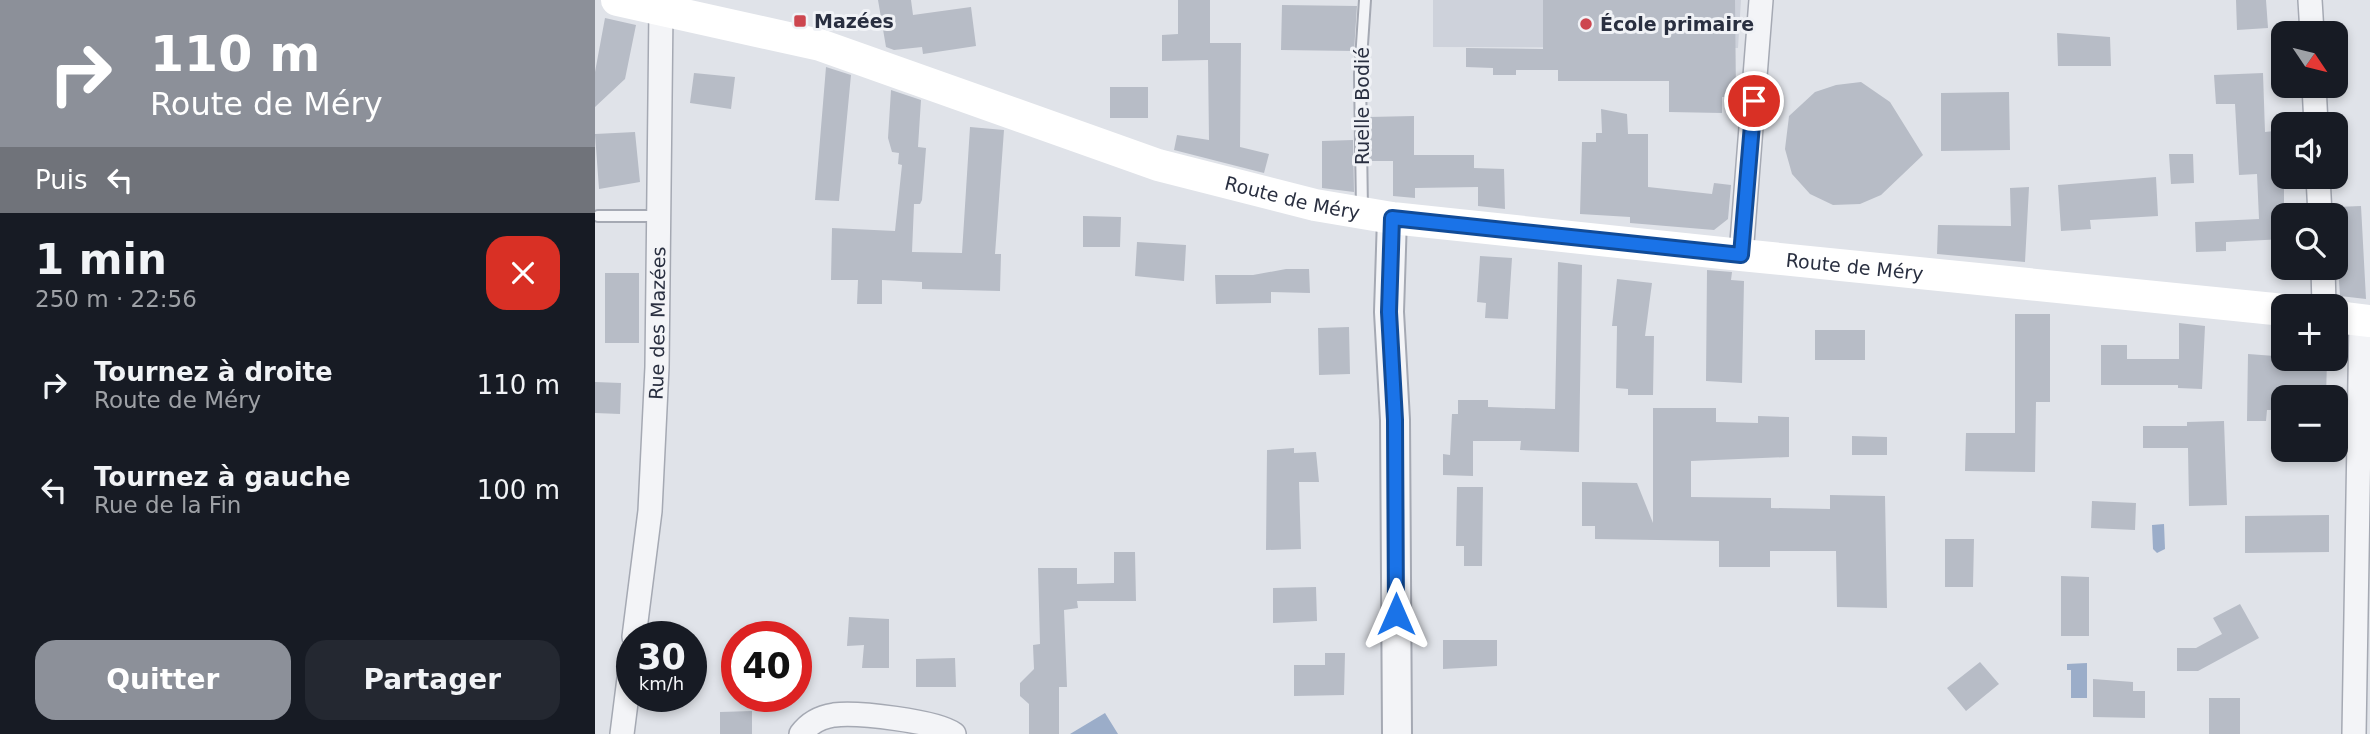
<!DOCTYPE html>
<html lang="fr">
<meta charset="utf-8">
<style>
:root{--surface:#171b24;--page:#242831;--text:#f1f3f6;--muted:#9ea1a6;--accent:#8c9099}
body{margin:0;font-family:"DejaVu Sans",sans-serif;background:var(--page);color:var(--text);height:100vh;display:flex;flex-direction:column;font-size:26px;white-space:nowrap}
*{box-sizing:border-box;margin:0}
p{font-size:23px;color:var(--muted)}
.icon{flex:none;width:38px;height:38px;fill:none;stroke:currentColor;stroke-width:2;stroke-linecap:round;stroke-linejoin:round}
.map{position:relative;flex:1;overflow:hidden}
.sheet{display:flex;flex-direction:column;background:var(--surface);width:595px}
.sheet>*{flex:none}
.guide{background:#8c9099;color:#fff;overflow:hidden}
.needle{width:46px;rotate:125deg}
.fabs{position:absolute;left:1676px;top:21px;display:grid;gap:14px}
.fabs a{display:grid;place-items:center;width:77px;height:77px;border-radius:14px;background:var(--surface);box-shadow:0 4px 10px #0003;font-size:35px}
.speed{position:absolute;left:21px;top:621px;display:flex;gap:14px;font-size:35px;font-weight:700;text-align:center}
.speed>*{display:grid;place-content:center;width:91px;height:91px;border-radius:50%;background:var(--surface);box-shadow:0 4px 10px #0003;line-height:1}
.speed small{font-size:18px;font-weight:400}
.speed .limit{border:10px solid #d22;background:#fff;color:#111}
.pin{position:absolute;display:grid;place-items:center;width:60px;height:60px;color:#fff;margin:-30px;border:4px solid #fff;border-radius:50%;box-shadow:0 2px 7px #0007}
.me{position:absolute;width:77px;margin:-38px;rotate:0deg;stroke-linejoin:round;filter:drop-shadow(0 0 5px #0008)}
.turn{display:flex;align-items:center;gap:24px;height:147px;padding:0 35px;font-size:32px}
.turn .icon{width:91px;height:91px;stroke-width:2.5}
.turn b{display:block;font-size:49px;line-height:60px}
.then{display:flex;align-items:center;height:66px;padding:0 35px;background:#0003;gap:14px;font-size:26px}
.round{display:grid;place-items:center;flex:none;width:74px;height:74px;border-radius:21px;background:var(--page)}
.headline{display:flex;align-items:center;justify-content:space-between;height:119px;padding:0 35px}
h1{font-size:42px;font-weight:600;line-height:52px}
.cta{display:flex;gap:14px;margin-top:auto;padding:14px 35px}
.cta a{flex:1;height:80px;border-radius:21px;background:var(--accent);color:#fff;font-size:28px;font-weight:600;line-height:80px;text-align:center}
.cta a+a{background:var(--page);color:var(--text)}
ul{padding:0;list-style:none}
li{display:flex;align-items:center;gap:21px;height:105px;padding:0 35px}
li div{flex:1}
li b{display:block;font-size:26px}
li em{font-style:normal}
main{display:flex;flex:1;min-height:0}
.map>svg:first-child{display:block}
.built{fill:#ced2db}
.water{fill:#9badc9}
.building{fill:#b7bcc6}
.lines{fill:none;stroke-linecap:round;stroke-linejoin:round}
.service-casing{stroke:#a5a9b3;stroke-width:14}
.minor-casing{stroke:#a5a9b3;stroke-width:26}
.tertiary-casing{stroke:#a5a9b3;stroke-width:32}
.service{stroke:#f3f4f7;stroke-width:10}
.minor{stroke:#f3f4f7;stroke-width:23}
.tertiary{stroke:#f3f4f7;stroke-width:28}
.secondary{stroke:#fff;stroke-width:32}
.route-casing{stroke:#114b97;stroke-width:18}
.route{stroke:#1a73e8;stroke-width:12}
.poi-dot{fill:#cd464f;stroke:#f0f2f6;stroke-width:2.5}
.labels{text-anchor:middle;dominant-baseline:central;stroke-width:6;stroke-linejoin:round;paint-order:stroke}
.poi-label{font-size:19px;font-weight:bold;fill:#292f40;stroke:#f0f2f6;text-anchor:start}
.street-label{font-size:19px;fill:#292f40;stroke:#f0f2f6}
</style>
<main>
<section class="sheet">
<div class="guide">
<div class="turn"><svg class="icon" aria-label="right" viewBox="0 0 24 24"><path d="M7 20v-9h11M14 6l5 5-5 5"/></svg><div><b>110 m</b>Route de Méry</div></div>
<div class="then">Puis<svg class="icon" aria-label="left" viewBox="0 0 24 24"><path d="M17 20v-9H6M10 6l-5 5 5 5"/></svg></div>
</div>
<div class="headline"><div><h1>1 min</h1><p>250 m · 22:56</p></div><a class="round" style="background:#d93025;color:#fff"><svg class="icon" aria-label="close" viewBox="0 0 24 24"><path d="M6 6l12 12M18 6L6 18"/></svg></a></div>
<ul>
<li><svg class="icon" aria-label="right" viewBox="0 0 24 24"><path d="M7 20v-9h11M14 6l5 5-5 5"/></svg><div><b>Tournez à droite</b><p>Route de Méry</p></div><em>110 m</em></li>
<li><svg class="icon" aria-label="left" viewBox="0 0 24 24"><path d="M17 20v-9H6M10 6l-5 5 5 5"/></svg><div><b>Tournez à gauche</b><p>Rue de la Fin</p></div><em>100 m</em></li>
</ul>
<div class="cta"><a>Quitter</a><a>Partager</a></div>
</section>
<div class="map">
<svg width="1775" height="734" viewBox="0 0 1775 734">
<rect width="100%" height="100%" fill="#e0e3e9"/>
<path class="built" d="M 838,0 L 1146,0 L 1143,48 L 838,47 Z"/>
<path class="water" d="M 1569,524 L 1570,549 L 1562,553 L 1558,549 L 1557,525 Z
M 1492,663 L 1492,698 L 1476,698 L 1476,670 L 1472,670 L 1472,664 Z
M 510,713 L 523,734 L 475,734 Z"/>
<path class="building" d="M 283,0 L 316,0 L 318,15 L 376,7 L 381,46 L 328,54 L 327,47 L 299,50 L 291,47 Z
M 583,0 L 615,0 L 615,43 L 646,43 L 645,147 L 674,154 L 669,173 L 579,150 L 582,135 L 614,140 L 613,60 L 567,61 L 567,35 L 583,34 Z
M 948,0 L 1140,0 L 1141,96 L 1127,97 L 1127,113 L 1074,112 L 1074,81 L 963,81 L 963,70 L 921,70 L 921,75 L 898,75 L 898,68 L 871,67 L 871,48 L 948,49 Z
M 1641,0 L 1671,0 L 1673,28 L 1642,30 Z
M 687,5 L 762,6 L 759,51 L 686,50 Z
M 10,18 L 41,25 L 30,79 L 0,107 L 0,72 Z
M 1462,33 L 1515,37 L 1516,66 L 1463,66 Z
M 231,67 L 256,75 L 244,201 L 220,200 Z
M 99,73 L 140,77 L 136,109 L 95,103 Z
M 1668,73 L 1670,132 L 1689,130 L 1689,239 L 1631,242 L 1631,251 L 1601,252 L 1600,222 L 1664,219 L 1662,174 L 1644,175 L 1640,104 L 1621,104 L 1619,75 Z
M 1266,82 L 1295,102 L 1328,155 L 1286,195 L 1265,204 L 1238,205 L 1215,194 L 1197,174 L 1190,149 L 1194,116 L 1220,92 L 1241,85 Z
M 515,87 L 553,87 L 553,118 L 515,118 Z
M 296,90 L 326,100 L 323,147 L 331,148 L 327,200 L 325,204 L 319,204 L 317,252 L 367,253 L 375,127 L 409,130 L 400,254 L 406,254 L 405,291 L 327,289 L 327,282 L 287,280 L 287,304 L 262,304 L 263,280 L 236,280 L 237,228 L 300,231 L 307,165 L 303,164 L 304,153 L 297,152 L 293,138 Z
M 1414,92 L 1415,150 L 1346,151 L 1346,93 Z
M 1006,109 L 1032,114 L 1033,134 L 1053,134 L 1053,187 L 1117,194 L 1119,183 L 1136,185 L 1133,219 L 1119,230 L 1035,223 L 1035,217 L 985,214 L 987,142 L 1001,142 L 1001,133 L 1007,133 Z
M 819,116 L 819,155 L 879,155 L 879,168 L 909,169 L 910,209 L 883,206 L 883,187 L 820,188 L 820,198 L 798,196 L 798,161 L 774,161 L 774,117 Z
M 40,132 L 45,182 L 4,189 L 0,134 Z
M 758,140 L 759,192 L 727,188 L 727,141 Z
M 1574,154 L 1598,154 L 1599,183 L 1576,184 Z
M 1561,177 L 1563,216 L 1495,220 L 1496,229 L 1466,231 L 1463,185 Z
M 1434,187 L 1430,262 L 1342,254 L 1343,225 L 1416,226 L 1415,188 Z
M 1766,206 L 1771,299 L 1745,296 L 1741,236 L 1741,207 Z
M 488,216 L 526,217 L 525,247 L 488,247 Z
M 542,242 L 591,245 L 589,281 L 540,276 Z
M 885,256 L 917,258 L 913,319 L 890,318 L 891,303 L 882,302 Z
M 963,262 L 987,265 L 984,452 L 925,450 L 926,441 L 878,441 L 878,476 L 848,475 L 848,454 L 855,455 L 857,414 L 863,414 L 863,400 L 893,400 L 893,407 L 960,409 Z
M 691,269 L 714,269 L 715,293 L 676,292 L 676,303 L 621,304 L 620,275 L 658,275 Z
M 1112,270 L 1137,272 L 1136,280 L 1149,281 L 1147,383 L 1111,381 Z
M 10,273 L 44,273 L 44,343 L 10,343 Z
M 1022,279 L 1057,283 L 1050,336 L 1059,336 L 1058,395 L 1033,395 L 1033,389 L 1021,388 L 1022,326 L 1017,326 Z
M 1420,314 L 1455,314 L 1455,402 L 1441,402 L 1440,472 L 1370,471 L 1371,433 L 1420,433 Z
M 1584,323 L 1610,326 L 1607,389 L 1583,388 L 1583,385 L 1506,385 L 1506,345 L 1532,345 L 1532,359 L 1584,359 Z
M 754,327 L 755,374 L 724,375 L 723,328 Z
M 1220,330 L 1270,330 L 1270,360 L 1220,360 Z
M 1653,354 L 1732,360 L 1731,397 L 1689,397 L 1689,410 L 1672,410 L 1671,421 L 1652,421 Z
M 0,382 L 26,383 L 25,414 L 0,413 Z
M 1058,408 L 1121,408 L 1121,422 L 1163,423 L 1163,416 L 1194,417 L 1194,457 L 1096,461 L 1096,497 L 1176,498 L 1176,508 L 1235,509 L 1235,495 L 1290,496 L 1292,608 L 1242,607 L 1241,551 L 1175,551 L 1175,567 L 1124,567 L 1124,541 L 1000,539 L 1000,526 L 987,526 L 987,482 L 1042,483 L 1058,523 Z
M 1629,421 L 1632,505 L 1594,506 L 1593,448 L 1548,448 L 1548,426 L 1592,426 L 1592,422 Z
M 1257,436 L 1292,437 L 1292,455 L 1257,455 Z
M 699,448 L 699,453 L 721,452 L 724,482 L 704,482 L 706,549 L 671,550 L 672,450 Z
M 862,487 L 888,487 L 887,566 L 869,566 L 869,546 L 861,546 Z
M 1497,501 L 1541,503 L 1540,530 L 1496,528 Z
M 1734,515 L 1734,552 L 1650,553 L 1650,516 Z
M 1350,539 L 1379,539 L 1378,587 L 1350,587 Z
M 519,552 L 540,552 L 541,601 L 482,601 L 483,608 L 469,610 L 472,687 L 464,687 L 464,734 L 434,734 L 434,704 L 425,696 L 425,683 L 439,669 L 438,645 L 445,644 L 443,568 L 482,568 L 482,584 L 519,583 Z
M 1466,576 L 1494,577 L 1494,636 L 1466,636 Z
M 721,587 L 722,621 L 678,623 L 678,588 Z
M 1645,604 L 1664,638 L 1603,671 L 1582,671 L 1582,648 L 1601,648 L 1627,634 L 1618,618 Z
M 254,617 L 294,619 L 294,668 L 267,668 L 269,645 L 252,646 Z
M 848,640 L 902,640 L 902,666 L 848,669 Z
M 730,653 L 750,653 L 749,695 L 699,696 L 699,665 L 730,665 Z
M 360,658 L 361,687 L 321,687 L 321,659 Z
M 1385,662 L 1404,684 L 1371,711 L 1352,688 Z
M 1498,679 L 1538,682 L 1538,691 L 1550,691 L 1550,718 L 1498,717 Z
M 1614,698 L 1645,698 L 1645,734 L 1614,734 Z
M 157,711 L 157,734 L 125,734 L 125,712 Z"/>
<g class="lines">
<defs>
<path id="service" d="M 767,210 L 765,74 L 770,0
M 3,216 L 62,216"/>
<g id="minor">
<path d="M 1715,0 L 1717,33"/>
<path d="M 1719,86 L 1721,124"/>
<path d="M 1723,177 L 1725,215"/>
<path d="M 1146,255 L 1166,0"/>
<path d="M 1728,268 L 1729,306"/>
<path id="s1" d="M 39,637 L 55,511 L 62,367 L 66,9"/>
<path d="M 27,734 L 37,655"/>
<path d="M 206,734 C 214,723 226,717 239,715 C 262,712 341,721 359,734"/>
<path d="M 1759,734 L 1766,320"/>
</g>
<path id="tertiary" d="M 797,218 L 794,312 L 800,420 L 802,734"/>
</defs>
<use href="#service" class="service-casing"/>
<use href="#minor" class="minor-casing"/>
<use href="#tertiary" class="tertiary-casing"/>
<use href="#service" class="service"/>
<use href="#minor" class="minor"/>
<use href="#tertiary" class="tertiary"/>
<g class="secondary">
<path id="s2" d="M 22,0 L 225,45 L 563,165 L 720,205 L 797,218 L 1146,255 L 1689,310"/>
<path d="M 1741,317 L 1775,321"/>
</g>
</g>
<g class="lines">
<defs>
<path id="route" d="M 801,614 L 800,420 L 794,312 L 797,218 L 1146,255 L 1159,101"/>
</defs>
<use href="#route" class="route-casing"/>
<use href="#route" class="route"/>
</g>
<g class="poi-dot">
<rect x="198" y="14" width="14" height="14" rx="3.5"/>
<circle cx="991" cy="24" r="7"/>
</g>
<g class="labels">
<g class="poi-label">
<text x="219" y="21">Mazées</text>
<text x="1005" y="24">École primaire</text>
</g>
<g class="street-label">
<text transform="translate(767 106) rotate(-90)">Ruelle Bodié</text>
<text stroke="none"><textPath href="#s2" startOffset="705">Route de Méry</textPath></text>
<text stroke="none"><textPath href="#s2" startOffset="1272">Route de Méry</textPath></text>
<text stroke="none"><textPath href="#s1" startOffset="315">Rue des Mazées</textPath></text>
</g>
</g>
</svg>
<div class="fabs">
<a><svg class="needle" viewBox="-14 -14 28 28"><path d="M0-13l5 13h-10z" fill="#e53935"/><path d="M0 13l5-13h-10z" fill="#9ea1a6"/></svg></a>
<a><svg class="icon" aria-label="sound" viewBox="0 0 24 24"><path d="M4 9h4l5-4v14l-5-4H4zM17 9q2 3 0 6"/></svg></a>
<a><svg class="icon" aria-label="search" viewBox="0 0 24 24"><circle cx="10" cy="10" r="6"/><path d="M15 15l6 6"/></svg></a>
<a>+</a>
<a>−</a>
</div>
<div class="speed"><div>30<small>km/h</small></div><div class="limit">40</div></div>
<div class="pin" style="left:1159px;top:101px;background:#d93025"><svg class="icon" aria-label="arrive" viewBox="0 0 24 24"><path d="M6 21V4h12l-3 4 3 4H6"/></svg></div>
<svg class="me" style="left:801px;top:614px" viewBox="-20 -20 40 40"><path d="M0-17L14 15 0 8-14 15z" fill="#1a73e8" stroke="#fff" stroke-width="4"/></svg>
</div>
</main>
